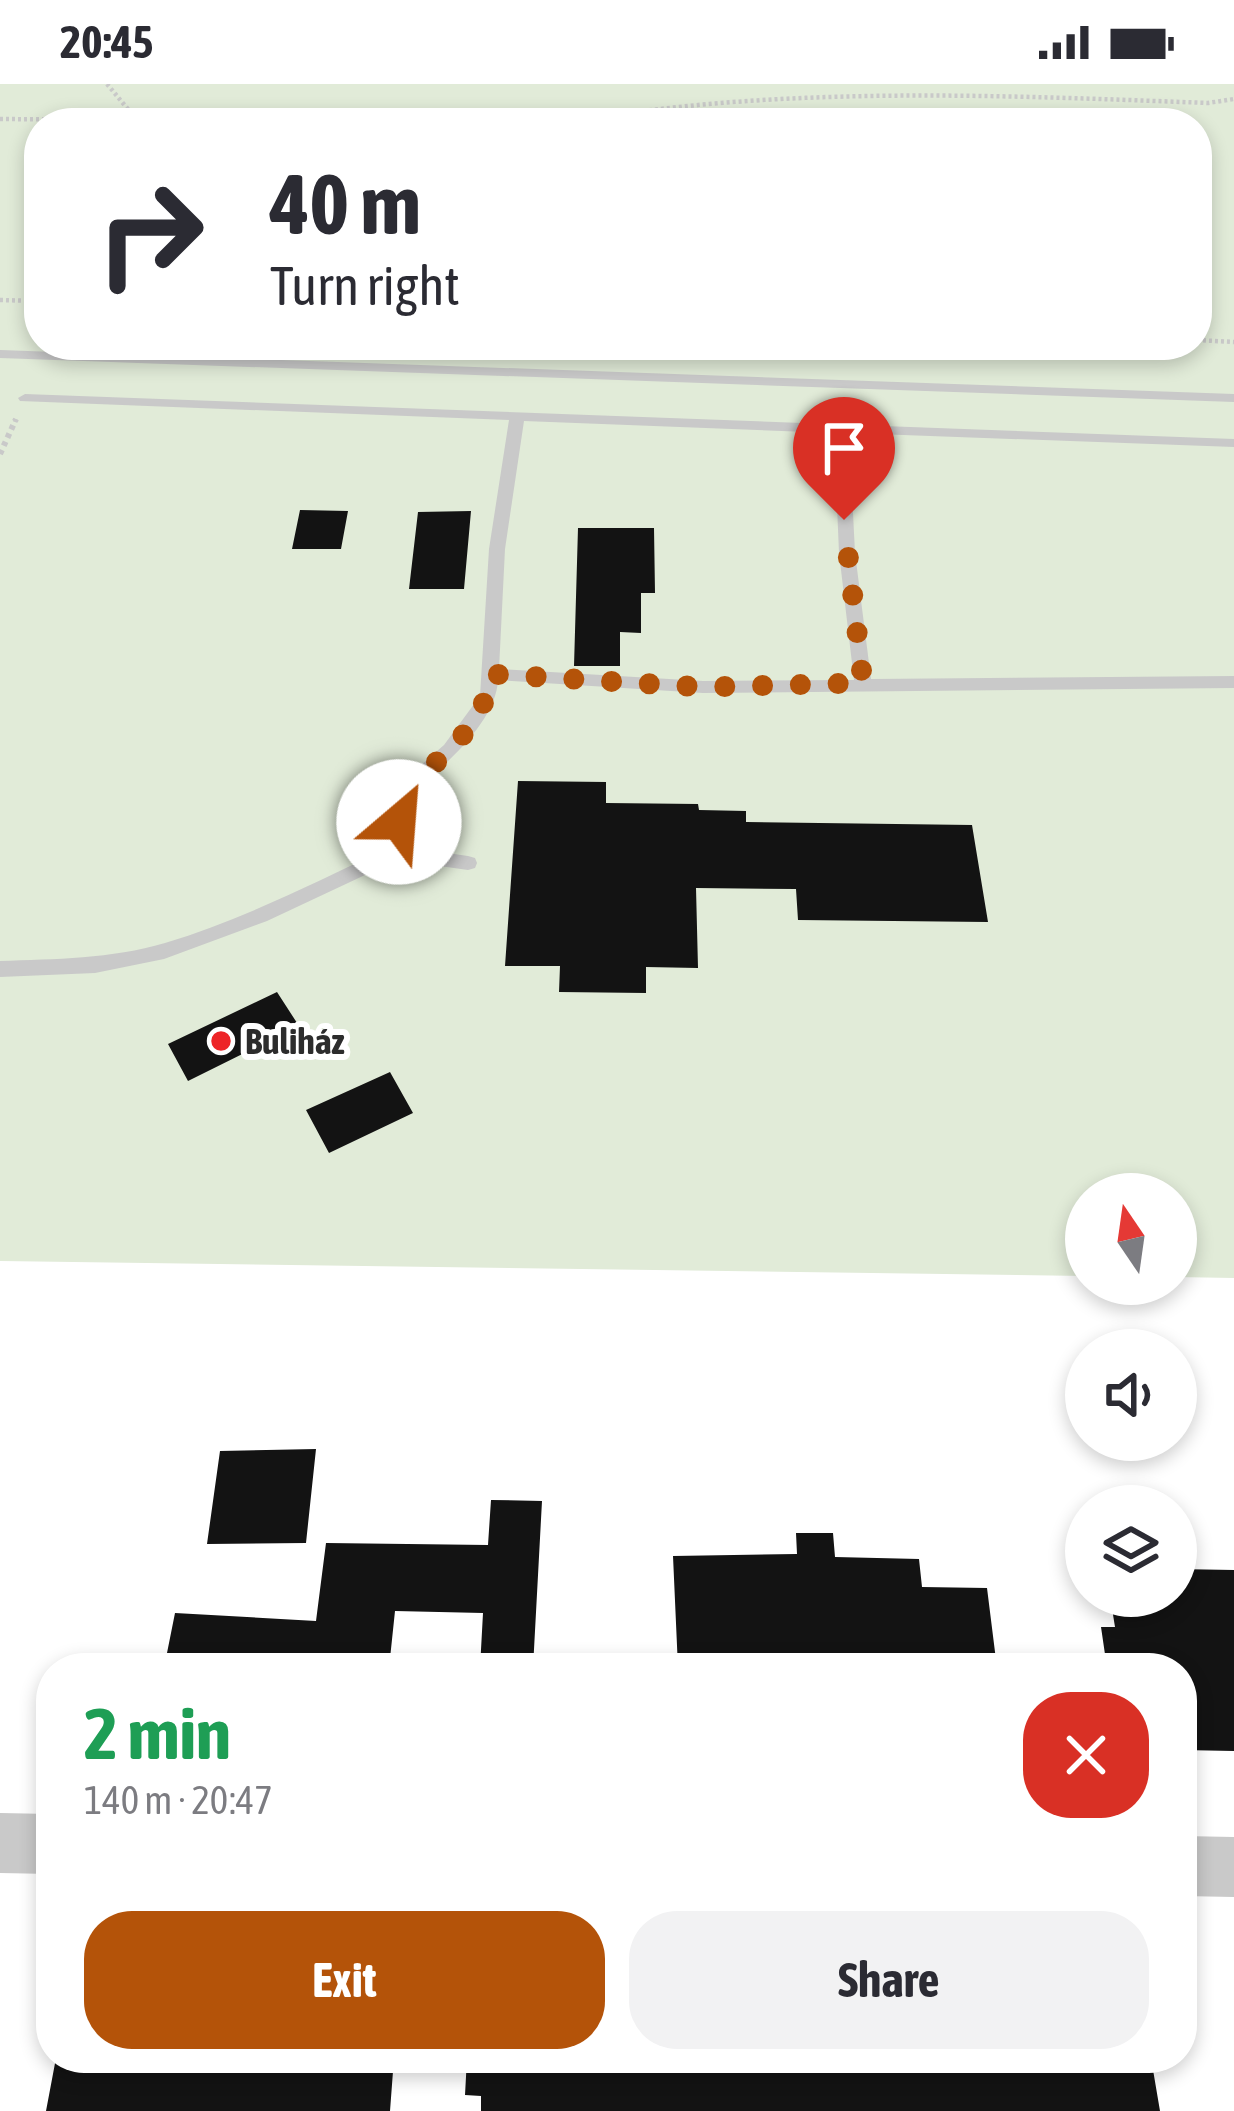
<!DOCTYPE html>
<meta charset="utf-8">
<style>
:root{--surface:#fff;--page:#f2f2f3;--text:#2b2b33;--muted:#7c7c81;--accent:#b45309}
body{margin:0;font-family:"Asap Condensed",sans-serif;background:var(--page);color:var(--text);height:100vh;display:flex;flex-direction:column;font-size:45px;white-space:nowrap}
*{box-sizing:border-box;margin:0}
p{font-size:39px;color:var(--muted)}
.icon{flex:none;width:66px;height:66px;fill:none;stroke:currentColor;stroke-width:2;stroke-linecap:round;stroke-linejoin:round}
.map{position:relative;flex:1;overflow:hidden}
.drawer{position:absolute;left:36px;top:1569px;width:1161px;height:420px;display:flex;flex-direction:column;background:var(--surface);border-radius:48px;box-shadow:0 6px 18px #0003}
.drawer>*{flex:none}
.guide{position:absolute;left:24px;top:24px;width:1188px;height:252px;border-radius:48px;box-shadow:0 6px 18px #0003;background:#fff;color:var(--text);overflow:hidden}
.needle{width:78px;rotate:347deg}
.tools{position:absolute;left:1065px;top:1089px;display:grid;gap:24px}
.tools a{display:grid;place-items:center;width:132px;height:132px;border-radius:50%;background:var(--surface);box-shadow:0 6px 18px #0003;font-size:60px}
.pin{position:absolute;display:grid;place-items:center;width:102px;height:102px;color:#fff;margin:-123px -51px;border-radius:50% 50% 50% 0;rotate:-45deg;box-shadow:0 0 12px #0007}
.pin .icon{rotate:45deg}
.me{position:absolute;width:132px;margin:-66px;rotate:27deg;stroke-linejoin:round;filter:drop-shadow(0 0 9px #0008)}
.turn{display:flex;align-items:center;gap:42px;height:252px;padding:0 48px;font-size:54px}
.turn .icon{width:156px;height:156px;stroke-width:2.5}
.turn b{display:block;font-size:84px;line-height:102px}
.round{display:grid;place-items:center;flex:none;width:126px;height:126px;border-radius:48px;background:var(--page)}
.overview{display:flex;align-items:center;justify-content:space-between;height:204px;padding:0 48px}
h1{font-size:72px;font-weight:700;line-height:90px;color:#1e9e55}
.cta{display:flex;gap:24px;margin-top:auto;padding:24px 48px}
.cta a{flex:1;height:138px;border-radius:48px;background:var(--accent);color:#fff;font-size:48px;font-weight:700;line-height:138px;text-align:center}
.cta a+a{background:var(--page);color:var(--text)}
.status{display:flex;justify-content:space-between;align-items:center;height:84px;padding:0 60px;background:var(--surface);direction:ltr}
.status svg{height:33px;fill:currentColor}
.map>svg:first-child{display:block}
.green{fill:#e1ebd8;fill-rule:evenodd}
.building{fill:#131313}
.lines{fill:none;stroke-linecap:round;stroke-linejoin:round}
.path-far1{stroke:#c9c9c9;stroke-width:4.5;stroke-dasharray:3 3;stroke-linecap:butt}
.path{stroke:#c9c9c9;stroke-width:6;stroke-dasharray:4.5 4.5;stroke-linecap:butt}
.service{fill:#c9c9c9;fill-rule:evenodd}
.minor{fill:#c9c9c9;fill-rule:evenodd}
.route{stroke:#b45309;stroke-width:21;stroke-dasharray:0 37.8}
.poi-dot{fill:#ed2427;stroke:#fff;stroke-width:4.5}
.labels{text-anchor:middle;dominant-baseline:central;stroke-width:12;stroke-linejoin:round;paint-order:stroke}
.poi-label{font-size:36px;font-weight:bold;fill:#2c2c2c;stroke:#fff;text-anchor:start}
</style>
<div class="status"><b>20:45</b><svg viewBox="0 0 49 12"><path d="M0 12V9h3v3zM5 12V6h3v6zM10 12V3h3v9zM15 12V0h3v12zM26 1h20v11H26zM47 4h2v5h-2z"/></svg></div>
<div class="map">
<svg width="1234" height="2027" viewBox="0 0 1234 2027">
<rect width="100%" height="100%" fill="#fff"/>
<path class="green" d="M 0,0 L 1234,0 L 1234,1194 L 1176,1193 L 1176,1110 L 1086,1110 L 1086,1192 L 0,1177 ZM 39,39 L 1197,39 L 1197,261 L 39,261 Z"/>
<path class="building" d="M 300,426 L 348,427 L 341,465 L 292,465 Z
M 471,427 L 464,505 L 409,505 L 418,428 Z
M 578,444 L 654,444 L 655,509 L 641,509 L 641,549 L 620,548 L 620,582 L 574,582 Z
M 518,697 L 606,698 L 606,719 L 698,720 L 699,726 L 746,727 L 746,738 L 972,741 L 988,838 L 798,836 L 796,805 L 696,804 L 698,884 L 646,883 L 646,909 L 559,908 L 560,882 L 505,882 Z
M 277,908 L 299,942 L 188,997 L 168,960 Z
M 390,988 L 413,1029 L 329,1069 L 306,1026 Z
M 316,1365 L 306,1459 L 207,1460 L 220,1367 Z
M 491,1416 L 542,1417 L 533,1584 L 480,1584 L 483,1529 L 395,1527 L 389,1584 L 164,1584 L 175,1529 L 316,1537 L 326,1459 L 488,1461 Z
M 796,1449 L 833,1449 L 835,1473 L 919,1475 L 922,1503 L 987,1504 L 997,1584 L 678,1584 L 673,1472 L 797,1470 Z
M 1176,1485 L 1234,1486 L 1234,1667 L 1182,1666 L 1182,1584 L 1107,1584 L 1101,1543 L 1115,1543 L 1110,1512 L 1176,1512 Z
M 56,1974 L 394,1974 L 390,2027 L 46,2027 Z
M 467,1974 L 1151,1974 L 1160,2027 L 481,2027 L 481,2012 L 465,2011 Z"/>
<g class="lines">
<path class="path-far1" d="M 107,0 L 137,36 L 145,39
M 0,35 L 137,36
M 566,39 C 774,1 997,11 1208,19 L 1234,15
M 0,216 L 39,217
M 1197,256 L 1234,258
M 15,338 L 17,333"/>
<path class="path" d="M 0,370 L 16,335"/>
<path class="service" d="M 0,266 L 1234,310 L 1234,318 L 0,274 Z
M 25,310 L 1234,355 L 1234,363 L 849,349 L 855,469 L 871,595 L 1234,592 L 1234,604 L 703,609 L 498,596 C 496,639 442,683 412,710 L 405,763 L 468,772 L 475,774 L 477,779 L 475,784 L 468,786 L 397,776 L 267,837 L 164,875 L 95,889 L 0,893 L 0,877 C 55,875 111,875 165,859 C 242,836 314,799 386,765 L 397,702 L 444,661 L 480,612 L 489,465 L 509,336 L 20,317 L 18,314 ZM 524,337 L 834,349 L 839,469 L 854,596 L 703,597 L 499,585 L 505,465 Z"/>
<path class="minor" d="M 0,1729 L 51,1730 L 51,1790 L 0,1789 Z
M 1182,1752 L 1234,1753 L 1234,1813 L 1182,1812 Z"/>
</g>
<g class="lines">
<path class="route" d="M 399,738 L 403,707 C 439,676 487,640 491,590 L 703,603 L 863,599 L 844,436"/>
</g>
<circle class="poi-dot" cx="221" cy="957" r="12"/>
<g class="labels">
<g class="poi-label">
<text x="245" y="957">Buliház</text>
</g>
</g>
</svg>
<div class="tools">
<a><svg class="needle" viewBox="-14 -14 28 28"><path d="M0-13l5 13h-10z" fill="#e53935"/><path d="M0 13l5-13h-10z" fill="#7c7c81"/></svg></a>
<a><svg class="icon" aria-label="sound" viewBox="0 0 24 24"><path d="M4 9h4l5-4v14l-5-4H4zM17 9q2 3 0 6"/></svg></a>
<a><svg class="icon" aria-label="layers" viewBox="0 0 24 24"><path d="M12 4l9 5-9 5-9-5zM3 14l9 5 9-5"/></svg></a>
</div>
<div class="pin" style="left:844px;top:436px;background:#d93025"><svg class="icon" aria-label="arrive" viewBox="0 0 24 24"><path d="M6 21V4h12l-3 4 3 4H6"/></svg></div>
<svg class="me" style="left:399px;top:738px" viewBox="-20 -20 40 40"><circle r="19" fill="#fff"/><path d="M0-13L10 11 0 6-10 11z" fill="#b45309"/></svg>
<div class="guide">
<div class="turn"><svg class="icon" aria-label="right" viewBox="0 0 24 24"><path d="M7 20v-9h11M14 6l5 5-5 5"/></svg><div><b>40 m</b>Turn right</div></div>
</div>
<section class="drawer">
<div class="overview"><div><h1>2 min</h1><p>140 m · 20:47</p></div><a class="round" style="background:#d93025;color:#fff"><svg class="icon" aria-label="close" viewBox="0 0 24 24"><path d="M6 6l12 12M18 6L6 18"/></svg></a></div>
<div class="cta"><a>Exit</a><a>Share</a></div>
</section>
</div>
